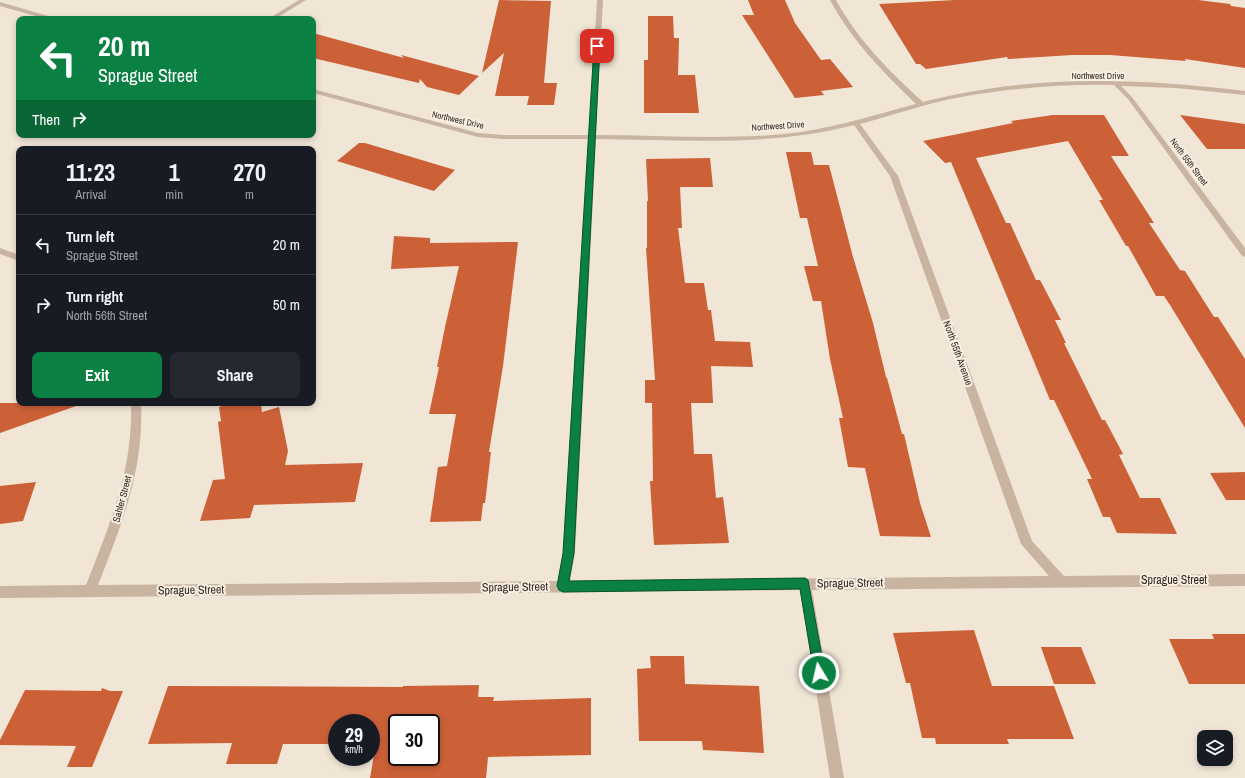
<!DOCTYPE html>
<style>
:root{--surface:#171b24;--page:#242831;--text:#f1f3f6;--muted:#9ea1a6;--line:#363941;--accent:#0b8043}
body{margin:0;font-family:"Archivo Narrow",sans-serif;background:var(--page);color:var(--text);height:100vh;display:flex;flex-direction:column;font-size:15px;white-space:nowrap}
*{box-sizing:border-box;margin:0}
p{font-size:13px;color:var(--muted)}
.icon{flex:none;width:22px;height:22px;fill:none;stroke:currentColor;stroke-width:2;stroke-linecap:round;stroke-linejoin:round}
.map{position:relative;flex:1;overflow:hidden}
.panel{position:absolute;left:16px;top:146px;width:300px;height:260px;display:flex;flex-direction:column;background:var(--surface);border-radius:8px;box-shadow:0 2px 6px #0003}
.panel>*{flex:none}
.hud{position:absolute;left:16px;top:16px;width:300px;height:122px;border-radius:8px;box-shadow:0 2px 6px #0003;background:#0b8043;color:#fff;overflow:hidden}
.buttons{position:absolute;left:1197px;top:730px;display:grid;gap:8px}
.buttons a{display:grid;place-items:center;width:36px;height:36px;border-radius:8px;background:var(--surface);box-shadow:0 2px 6px #0003;font-size:20px}
.speed{position:absolute;left:328px;top:714px;display:flex;gap:8px;font-size:20px;font-weight:700;text-align:center}
.speed>*{display:grid;place-content:center;width:52px;height:52px;border-radius:50%;background:var(--surface);box-shadow:0 2px 6px #0003;line-height:1}
.speed small{font-size:10px;font-weight:400}
.speed .limit{border:2px solid #111;border-radius:6px;background:#fff;color:#111}
.pin{position:absolute;display:grid;place-items:center;width:34px;height:34px;color:#fff;margin:-17px;border-radius:8px;box-shadow:0 2px 6px #0006}
.me{position:absolute;width:44px;margin:-22px;rotate:351deg;stroke-linejoin:round;filter:drop-shadow(0 0 3px #0008)}
.turn{display:flex;align-items:center;gap:14px;height:84px;padding:0 16px;font-size:18px}
.turn .icon{width:52px;height:52px;stroke-width:2.5}
.turn b{display:block;font-size:28px;line-height:34px}
.then{display:flex;align-items:center;height:38px;padding:0 16px;background:#0003;gap:8px;font-size:15px}
.eta{display:flex;justify-content:space-evenly;align-items:center;height:68px;text-align:center}
.eta b{font-size:24px;font-weight:800;line-height:28px}
.cta{display:flex;gap:8px;margin-top:auto;padding:8px 16px}
.cta a{flex:1;height:46px;border-radius:8px;background:var(--accent);color:#fff;font-size:16px;font-weight:800;line-height:46px;text-align:center}
.cta a+a{background:var(--page);color:var(--text)}
ul{padding:0;list-style:none}
li{display:flex;align-items:center;gap:12px;height:60px;padding:0 16px;border-top:1px solid var(--line)}
li div{flex:1}
li b{display:block;font-size:15px}
li em{font-style:normal}
.map>svg:first-child{display:block}
.building{fill:#cc6138;fill-rule:evenodd}
.lines{fill:none;stroke-linecap:round;stroke-linejoin:round}
.street{fill:#c9b4a1;fill-rule:evenodd}
.route{fill:#0b8043;stroke:#07532c}
.labels{text-anchor:middle;dominant-baseline:central;stroke-width:4;stroke-linejoin:round;paint-order:stroke}
.far-street-label{font-size:9px;fill:#332924;stroke:#f9efe1}
.street-label{font-size:10px;fill:#332924;stroke:#f9efe1}
.near-street-label{font-size:12px;fill:#332924;stroke:#f9efe1}
</style>
<div class="map">
<svg width="1245" height="778" viewBox="0 0 1245 778">
<rect width="100%" height="100%" fill="#f1e5d5"/>
<path class="building" d="M 499,0 L 551,1 L 544,83 L 557,83 L 554,105 L 527,105 L 529,96 L 495,96 L 504,53 L 482,73 Z
M 748,0 L 785,0 L 795,23 L 821,60 L 830,59 L 853,87 L 821,91 L 824,95 L 795,98 L 742,15 L 754,15 Z
M 955,0 L 1198,0 L 1230,4 L 1231,6 L 1245,8 L 1245,68 L 1185,59 L 1186,61 L 1110,55 L 1072,55 L 1008,59 L 1007,57 L 926,69 L 920,64 L 916,64 L 879,4 Z
M 648,16 L 673,16 L 674,38 L 679,38 L 678,75 L 695,75 L 699,113 L 644,113 L 644,60 L 648,60 Z
M 313,33 L 404,58 L 401,55 L 479,76 L 459,95 L 427,87 L 420,79 L 419,83 L 313,58 Z
M 1053,115 L 1104,115 L 1129,156 L 1111,156 L 1154,223 L 1149,223 L 1180,270 L 1185,271 L 1214,317 L 1218,317 L 1245,359 L 1245,428 L 1170,305 L 1164,296 L 1156,296 L 1128,246 L 1126,246 L 1099,200 L 1103,200 L 1068,141 L 976,158 L 1006,223 L 1010,223 L 1036,280 L 1040,280 L 1061,320 L 1055,320 L 1066,343 L 1064,343 L 1102,420 L 1105,420 L 1123,454 L 1119,455 L 1140,498 L 1160,498 L 1177,534 L 1117,533 L 1110,517 L 1103,517 L 1087,479 L 1092,479 L 1054,400 L 1050,400 L 951,162 L 945,163 L 923,141 L 1013,123 L 1011,121 Z
M 1180,115 L 1245,124 L 1245,149 L 1207,149 Z
M 359,143 L 365,143 L 455,170 L 434,191 L 337,161 Z
M 786,152 L 811,152 L 814,165 L 829,165 L 853,257 L 873,323 L 886,377 L 887,378 L 902,434 L 904,434 L 920,503 L 931,537 L 880,536 L 865,468 L 848,467 L 839,418 L 843,418 L 830,359 L 821,301 L 813,301 L 804,266 L 818,266 L 807,218 L 800,218 Z
M 710,158 L 713,187 L 680,187 L 682,228 L 678,228 L 685,283 L 704,283 L 708,310 L 711,310 L 715,341 L 750,342 L 753,367 L 711,366 L 713,403 L 691,403 L 694,454 L 712,454 L 716,498 L 723,497 L 729,543 L 654,545 L 650,481 L 653,481 L 652,403 L 645,403 L 645,380 L 655,380 L 646,248 L 647,248 L 647,201 L 648,201 L 646,159 Z
M 394,236 L 430,238 L 430,243 L 518,242 L 503,366 L 489,452 L 491,452 L 485,503 L 483,503 L 481,521 L 430,522 L 438,467 L 447,466 L 456,414 L 429,414 L 439,367 L 437,367 L 445,327 L 459,266 L 391,269 Z
M 0,403 L 75,403 L 76,406 L 0,433 Z
M 231,403 L 261,403 L 262,412 L 279,407 L 288,451 L 285,465 L 363,463 L 355,502 L 254,505 L 250,518 L 200,521 L 213,480 L 225,479 L 218,422 L 221,421 L 219,407 Z
M 1245,472 L 1245,500 L 1226,500 L 1210,473 Z
M 36,482 L 23,521 L 0,524 L 0,486 Z
M 974,630 L 992,686 L 1054,686 L 1074,739 L 1007,739 L 1009,744 L 936,744 L 935,738 L 922,738 L 910,683 L 906,683 L 893,633 Z
M 1212,634 L 1245,634 L 1245,684 L 1189,684 L 1169,639 L 1214,639 Z
M 1041,647 L 1081,647 L 1096,684 L 1054,684 Z
M 650,656 L 684,656 L 685,684 L 759,686 L 764,753 L 703,750 L 702,741 L 639,741 L 637,669 L 651,668 Z
M 479,685 L 478,697 L 494,697 L 493,701 L 591,698 L 591,755 L 488,757 L 486,778 L 370,778 L 376,744 L 371,744 L 371,723 L 337,723 L 337,744 L 283,744 L 277,764 L 226,764 L 232,743 L 148,744 L 168,686 L 403,687 L 403,686 ZM 397,723 L 431,723 L 431,757 L 397,757 Z
M 102,688 L 110,691 L 123,691 L 92,767 L 67,767 L 76,746 L 0,745 L 0,740 L 25,690 L 101,691 Z"/>
<g class="lines">
<path class="street" d="M 299,0 L 306,0 L 275,19 L 268,19 Z
M 597,0 L 603,0 L 596,135 C 664,135 734,141 801,132 C 840,126 878,114 916,104 C 883,72 852,41 830,0 L 836,0 C 858,40 889,71 923,102 C 1028,74 1138,78 1245,91 L 1245,95 L 1176,88 L 1121,86 L 1132,97 L 1245,248 L 1245,257 L 1242,256 L 1128,99 L 1114,85 C 1063,84 1011,88 961,97 C 927,103 894,115 860,124 L 898,176 L 1032,541 L 1064,576 L 1245,574 L 1245,586 L 812,590 L 844,778 L 830,778 L 800,590 L 0,598 L 0,586 L 86,585 C 110,524 133,471 131,403 L 141,403 C 144,470 122,524 98,585 L 558,581 L 563,553 L 588,139 L 503,139 L 478,137 L 313,93 L 313,89 L 478,133 L 503,135 L 589,135 ZM 854,125 L 890,176 L 1021,544 L 1049,576 L 570,581 L 575,553 L 596,139 C 682,140 770,147 854,125 Z
M 0,2 L 55,18 L 56,19 L 46,19 L 0,6 Z
M 0,248 L 19,255 L 19,261 L 0,254 Z"/>
</g>
<path class="route" d="M 597,44 L 600,46 L 574,553 L 569,581 L 805,578 L 808,580 L 825,673 L 824,677 L 819,679 L 815,677 L 814,673 L 800,589 L 563,592 L 559,590 L 557,586 L 563,553 L 594,46 Z"/>
<g class="labels">
<g class="far-street-label">
<text x="1098" y="76">Northwest Drive</text>
<text transform="translate(458 120) rotate(13)">Northwest Drive</text>
<text transform="translate(778 126) rotate(-4)">Northwest Drive</text>
<text transform="translate(1189 162) rotate(53)">North 55th Street</text>
</g>
<g class="street-label">
<text transform="translate(958 353) rotate(70)">North 55th Avenue</text>
<text transform="translate(122 499) rotate(-75)">Sahler Street</text>
</g>
<g class="near-street-label">
<text x="1174" y="580">Sprague Street</text>
<text transform="translate(850 583) rotate(-1)">Sprague Street</text>
<text transform="translate(515 587) rotate(-1)">Sprague Street</text>
<text transform="translate(191 590) rotate(-1)">Sprague Street</text>
</g>
</g>
</svg>
<div class="buttons">
<a><svg class="icon" aria-label="layers" viewBox="0 0 24 24"><path d="M12 4l9 5-9 5-9-5zM3 14l9 5 9-5"/></svg></a>
</div>
<div class="speed"><div>29<small>km/h</small></div><div class="limit">30</div></div>
<div class="pin" style="left:597px;top:46px;background:#d93025"><svg class="icon" aria-label="arrive" viewBox="0 0 24 24"><path d="M6 21V4h12l-3 4 3 4H6"/></svg></div>
<svg class="me" style="left:819px;top:673px" viewBox="-20 -20 40 40"><circle r="17" fill="#0b8043" stroke="#fff" stroke-width="3"/><path d="M0-11L8 9 0 5-8 9z" fill="#fff"/></svg>
<div class="hud">
<div class="turn"><svg class="icon" aria-label="left" viewBox="0 0 24 24"><path d="M17 20v-9H6M10 6l-5 5 5 5"/></svg><div><b>20 m</b>Sprague Street</div></div>
<div class="then">Then<svg class="icon" aria-label="right" viewBox="0 0 24 24"><path d="M7 20v-9h11M14 6l5 5-5 5"/></svg></div>
</div>
<section class="panel">
<div class="eta">
<div><b>11:23</b><p>Arrival</p></div>
<div><b>1</b><p>min</p></div>
<div><b>270</b><p>m</p></div>
</div>
<ul>
<li><svg class="icon" aria-label="left" viewBox="0 0 24 24"><path d="M17 20v-9H6M10 6l-5 5 5 5"/></svg><div><b>Turn left</b><p>Sprague Street</p></div><em>20 m</em></li>
<li><svg class="icon" aria-label="right" viewBox="0 0 24 24"><path d="M7 20v-9h11M14 6l5 5-5 5"/></svg><div><b>Turn right</b><p>North 56th Street</p></div><em>50 m</em></li>
</ul>
<div class="cta"><a>Exit</a><a>Share</a></div>
</section>
</div>
